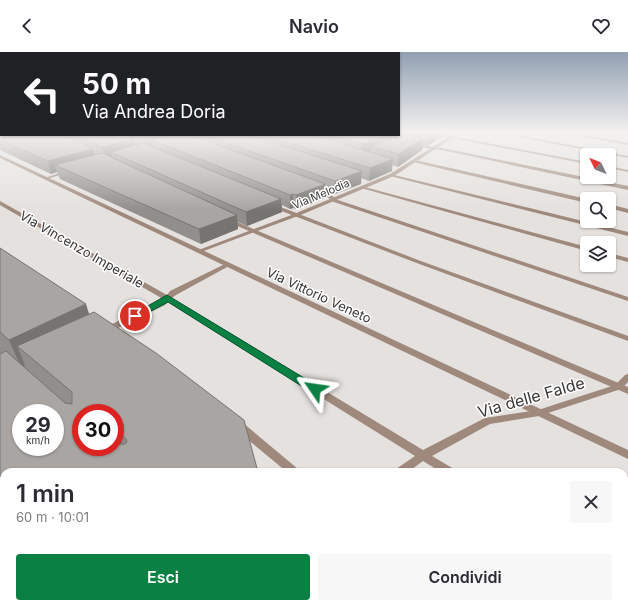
<!DOCTYPE html>
<html lang="it">
<meta charset="utf-8">
<style>
:root{--surface:#fff;--page:#f7f7f7;--text:#2b2b33;--muted:#7c7c81;--accent:#0b8043}
body{margin:0;font-family:Inter,sans-serif;background:var(--page);color:var(--text);height:100vh;display:flex;flex-direction:column;font-size:15px;white-space:nowrap}
*{box-sizing:border-box;margin:0}
p{font-size:13px;color:var(--muted)}
.icon{flex:none;width:22px;height:22px;fill:none;stroke:currentColor;stroke-width:2;stroke-linecap:round;stroke-linejoin:round}
.map{position:relative;flex:1;overflow:hidden}
.sheet{position:absolute;left:0px;top:416px;width:628px;height:140px;display:flex;flex-direction:column;background:var(--surface);border-radius:12px 12px 0 0;box-shadow:0 1px 3px #0004}
.sheet>*{flex:none}
.hud{position:absolute;left:0px;top:0px;width:400px;height:84px;box-shadow:0 1px 3px #0004;background:#202124;color:#fff;overflow:hidden}
.needle{width:26px;rotate:313deg}
.fabs{position:absolute;left:580px;top:96px;display:grid;gap:8px}
.fabs a{display:grid;place-items:center;width:36px;height:36px;border-radius:4px;background:var(--surface);box-shadow:0 1px 3px #0004;font-size:20px}
.speed{position:absolute;left:12px;top:352px;display:flex;gap:8px;font-size:20px;font-weight:700;text-align:center}
.speed>*{display:grid;place-content:center;width:52px;height:52px;border-radius:50%;background:var(--surface);box-shadow:0 1px 3px #0004;line-height:1}
.speed small{font-size:10px;font-weight:400}
.speed .limit{border:6px solid #d22;background:#fff;color:#111}
.pin{position:absolute;display:grid;place-items:center;width:34px;height:34px;color:#fff;margin:-17px;border:2px solid #fff;border-radius:50%;box-shadow:0 1px 4px #0007}
.me{position:absolute;width:44px;margin:-22px;rotate:302deg;stroke-linejoin:round;filter:drop-shadow(0 0 3px #0008)}
.turn{display:flex;align-items:center;gap:14px;height:84px;padding:0 16px;font-size:18px}
.turn .icon{width:52px;height:52px;stroke-width:2.5}
.turn b{display:block;font-size:28px;line-height:34px}
.round{display:grid;place-items:center;flex:none;width:42px;height:42px;border-radius:4px;background:var(--page)}
.head{display:flex;align-items:center;justify-content:space-between;height:68px;padding:0 16px}
h1{font-size:24px;font-weight:600;line-height:30px}
.cta{display:flex;gap:8px;margin-top:auto;padding:8px 16px}
.cta a{flex:1;height:46px;border-radius:4px;background:var(--accent);color:#fff;font-size:16px;font-weight:600;line-height:46px;text-align:center}
.cta a+a{background:var(--page);color:var(--text)}
header{display:flex;justify-content:space-between;align-items:center;height:52px;padding:0 16px;background:var(--surface);font-size:18px;font-weight:600}
.map>svg:first-child{display:block}
.lines{fill:none;stroke-linecap:round;stroke-linejoin:round}
.lane{fill:#9f897c;fill-rule:evenodd}
.street{fill:#9f897c;fill-rule:evenodd}
.wall{fill:#918e8b;fill-rule:evenodd}
.shaded-wall{fill:#767471}
.building{fill:#a9a5a2;stroke:#767471;fill-rule:evenodd}
.route{fill:#0b8043;stroke:#07532c}
.labels{text-anchor:middle;dominant-baseline:central;stroke-width:3;stroke-linejoin:round;paint-order:stroke}
.far-street-label{font-size:11px;fill:#3a3837;stroke:#fff}
.street-label{font-size:13px;fill:#3a3837;stroke:#fff}
.near-street-label{font-size:16px;fill:#3a3837;stroke:#fff}
</style>
<header><svg class="icon" aria-label="back" viewBox="0 0 24 24"><path d="M15 5l-7 7 7 7"/></svg>Navio<svg class="icon" aria-label="heart" viewBox="0 0 24 24"><path d="M12 20l-8-8c-3-5 5-10 8-4 3-6 11-1 8 4z"/></svg></header>
<div class="map">
<svg width="628" height="556" viewBox="0 0 628 556">
<rect width="100%" height="100%" fill="#e5e1de"/>
<g class="lines">
<path class="lane" d="M 421,80 L 430,80 L 587,110 L 587,112 Z
M 492,80 L 501,80 L 628,104 L 628,106 Z
M 558,80 L 567,80 L 628,91 L 628,93 Z
M 413,92 L 442,96 L 628,134 L 628,138 L 442,98 L 411,94 L 411,93 Z
M 0,103 L 628,398 L 628,407 L 0,106 Z
M 415,108 L 587,147 L 587,151 L 413,110 L 413,108 Z
M 609,114 L 628,118 L 628,120 L 609,116 Z
M 390,122 L 628,180 L 628,184 L 390,124 Z
M 361,134 L 587,195 L 587,199 L 361,136 Z
M 313,138 L 331,143 L 338,148 L 628,245 L 628,249 L 334,150 L 327,145 L 313,140 Z
M 273,152 L 418,208 L 628,284 L 628,289 L 414,210 L 271,155 L 270,154 Z
M 609,152 L 628,157 L 628,161 L 609,156 Z
M 230,167 L 628,335 L 628,342 L 228,170 L 228,168 Z
M 609,201 L 628,206 L 628,210 L 609,205 Z
M 476,552 L 493,552 L 495,556 L 478,556 Z"/>
<path class="street" d="M 462,80 L 468,80 L 449,88 L 394,124 L 298,164 L 201,200 L 199,201 L 196,199 L 294,162 L 390,122 L 447,86 Z
M 65,119 L 69,120 L 47,127 L 45,126 Z
M 0,149 L 167,243 L 170,239 L 225,212 L 229,212 L 229,214 L 176,243 L 172,246 L 423,398 L 485,366 L 538,358 L 615,333 L 625,323 L 628,322 L 628,330 L 621,337 L 539,364 L 490,372 L 432,404 L 454,417 L 455,420 L 441,420 L 423,409 L 408,420 L 395,420 L 396,417 L 415,404 L 168,250 L 165,253 L 110,280 L 104,280 L 103,278 L 104,276 L 159,249 L 163,247 L 0,153 Z
M 239,370 L 243,371 L 298,417 L 299,420 L 287,420 L 235,377 L 234,374 L 235,371 Z
M 624,523 L 628,524 L 628,537 L 624,536 Z
M 291,552 L 305,552 L 306,556 L 292,556 Z"/>
</g>
<path class="wall" d="M 0,80 L 1,83 L 399,83 L 399,80 L 450,80 L 447,82 L 442,81 L 441,85 L 427,94 L 422,93 L 422,98 L 398,115 L 392,113 L 392,119 L 369,129 L 361,126 L 361,132 L 335,142 L 325,139 L 325,146 L 296,157 L 293,156 L 290,157 L 282,153 L 282,160 L 247,174 L 238,170 L 238,177 L 201,192 L 60,127 L 60,126 L 59,125 L 57,120 L 51,122 L 0,98 Z
M 0,196 L 89,262 L 244,368 L 4,420 L 4,552 L 0,556 ZM 81,361 L 115,361 L 115,395 L 81,395 Z"/>
<path class="shaded-wall" d="M 433,80 L 442,80 L 441,85 L 427,94 L 429,82 Z
M 151,83 L 174,83 L 152,88 L 153,94 L 145,96 L 143,85 Z
M 328,83 L 356,83 L 338,85 L 338,90 L 328,93 Z
M 388,83 L 394,83 L 394,92 L 371,94 L 371,101 L 361,104 L 362,92 Z
M 423,86 L 422,98 L 398,115 L 399,102 Z
M 134,87 L 136,99 L 111,100 L 112,105 L 105,106 L 102,95 Z
M 93,97 L 96,109 L 58,114 L 55,113 L 57,120 L 51,122 L 48,109 Z
M 393,107 L 392,119 L 369,129 L 370,116 Z
M 362,119 L 361,132 L 335,142 L 335,129 Z
M 325,132 L 325,146 L 296,157 L 296,143 Z
M 293,142 L 293,156 L 290,157 L 290,143 Z
M 281,147 L 282,160 L 247,174 L 246,160 Z
M 237,163 L 238,177 L 201,192 L 199,177 Z
M 86,252 L 94,278 L 17,294 L 25,313 L 21,315 L 9,288 Z
M 158,552 L 192,552 L 193,556 L 146,556 Z"/>
<path class="building" d="M 0,80 L 1,80 L 1,83 L 63,83 L 93,97 L 48,109 L 0,88 Z
M 417,80 L 433,80 L 429,82 Z
M 77,83 L 124,83 L 134,87 L 102,95 Z
M 138,83 L 151,83 L 143,85 Z
M 171,83 L 190,83 L 325,132 L 296,143 L 293,142 L 290,143 L 152,88 Z
M 204,83 L 249,83 L 362,119 L 335,129 Z
M 265,83 L 312,83 L 393,107 L 370,116 Z
M 343,83 L 388,83 L 362,92 L 338,85 Z
M 405,83 L 423,86 L 399,102 L 371,94 Z
M 143,91 L 281,147 L 246,160 L 111,100 Z
M 102,101 L 237,163 L 199,177 L 57,114 L 58,114 L 55,113 Z
M 0,196 L 86,252 L 9,288 L 0,280 Z
M 94,260 L 156,301 L 244,368 L 258,420 L 4,420 L 4,552 L 158,552 L 146,556 L 0,556 L 0,302 L 6,299 L 65,351 L 72,352 L 72,340 L 17,294 ZM 21,361 L 55,361 L 55,395 L 21,395 ZM 81,361 L 115,361 L 115,378 L 126,387 L 127,390 L 125,392 L 115,392 L 115,395 L 81,395 Z
M 190,552 L 274,552 L 274,556 L 190,556 Z"/>
<linearGradient id="sky" x2="0" y2="1"><stop stop-color="#919fb2"/><stop offset="0.51" stop-color="#f3f2f0"/><stop offset="1" stop-color="#f3f2f0" stop-opacity="0"/></linearGradient>
<rect width="628" height="158" fill="url(#sky)"/>
<path class="route" d="M 167,243 L 319,335 L 320,337 L 319,340 L 311,340 L 168,250 L 138,266 L 135,267 L 130,264 Z"/>
<g class="labels">
<g class="far-street-label">
<text transform="translate(321 142) rotate(-23)">Via Melodia</text>
</g>
<g class="street-label">
<text transform="translate(82 197) rotate(30)">Via Vincenzo Imperiale</text>
<text transform="translate(319 243) rotate(25)">Via Vittorio Veneto</text>
</g>
<g class="near-street-label">
<text transform="translate(531 345) rotate(-16)">Via delle Falde</text>
</g>
</g>
</svg>
<div class="fabs">
<a><svg class="needle" viewBox="-14 -14 28 28"><path d="M0-13l5 13h-10z" fill="#e53935"/><path d="M0 13l5-13h-10z" fill="#7c7c81"/></svg></a>
<a><svg class="icon" aria-label="search" viewBox="0 0 24 24"><circle cx="10" cy="10" r="6"/><path d="M15 15l6 6"/></svg></a>
<a><svg class="icon" aria-label="layers" viewBox="0 0 24 24"><path d="M12 4l9 5-9 5-9-5zM3 14l9 5 9-5"/></svg></a>
</div>
<div class="speed"><div>29<small>km/h</small></div><div class="limit">30</div></div>
<div class="pin" style="left:135px;top:264px;background:#d93025"><svg class="icon" aria-label="arrive" viewBox="0 0 24 24"><path d="M6 21V4h12l-3 4 3 4H6"/></svg></div>
<svg class="me" style="left:315px;top:337px" viewBox="-20 -20 40 40"><path d="M0-17L14 15 0 8-14 15z" fill="#0b8043" stroke="#fff" stroke-width="4"/></svg>
<div class="hud">
<div class="turn"><svg class="icon" aria-label="left" viewBox="0 0 24 24"><path d="M17 20v-9H6M10 6l-5 5 5 5"/></svg><div><b>50 m</b>Via Andrea Doria</div></div>
</div>
<section class="sheet">
<div class="head"><div><h1>1 min</h1><p>60 m · 10:01</p></div><a class="round"><svg class="icon" aria-label="close" viewBox="0 0 24 24"><path d="M6 6l12 12M18 6L6 18"/></svg></a></div>
<div class="cta"><a>Esci</a><a>Condividi</a></div>
</section>
</div>
